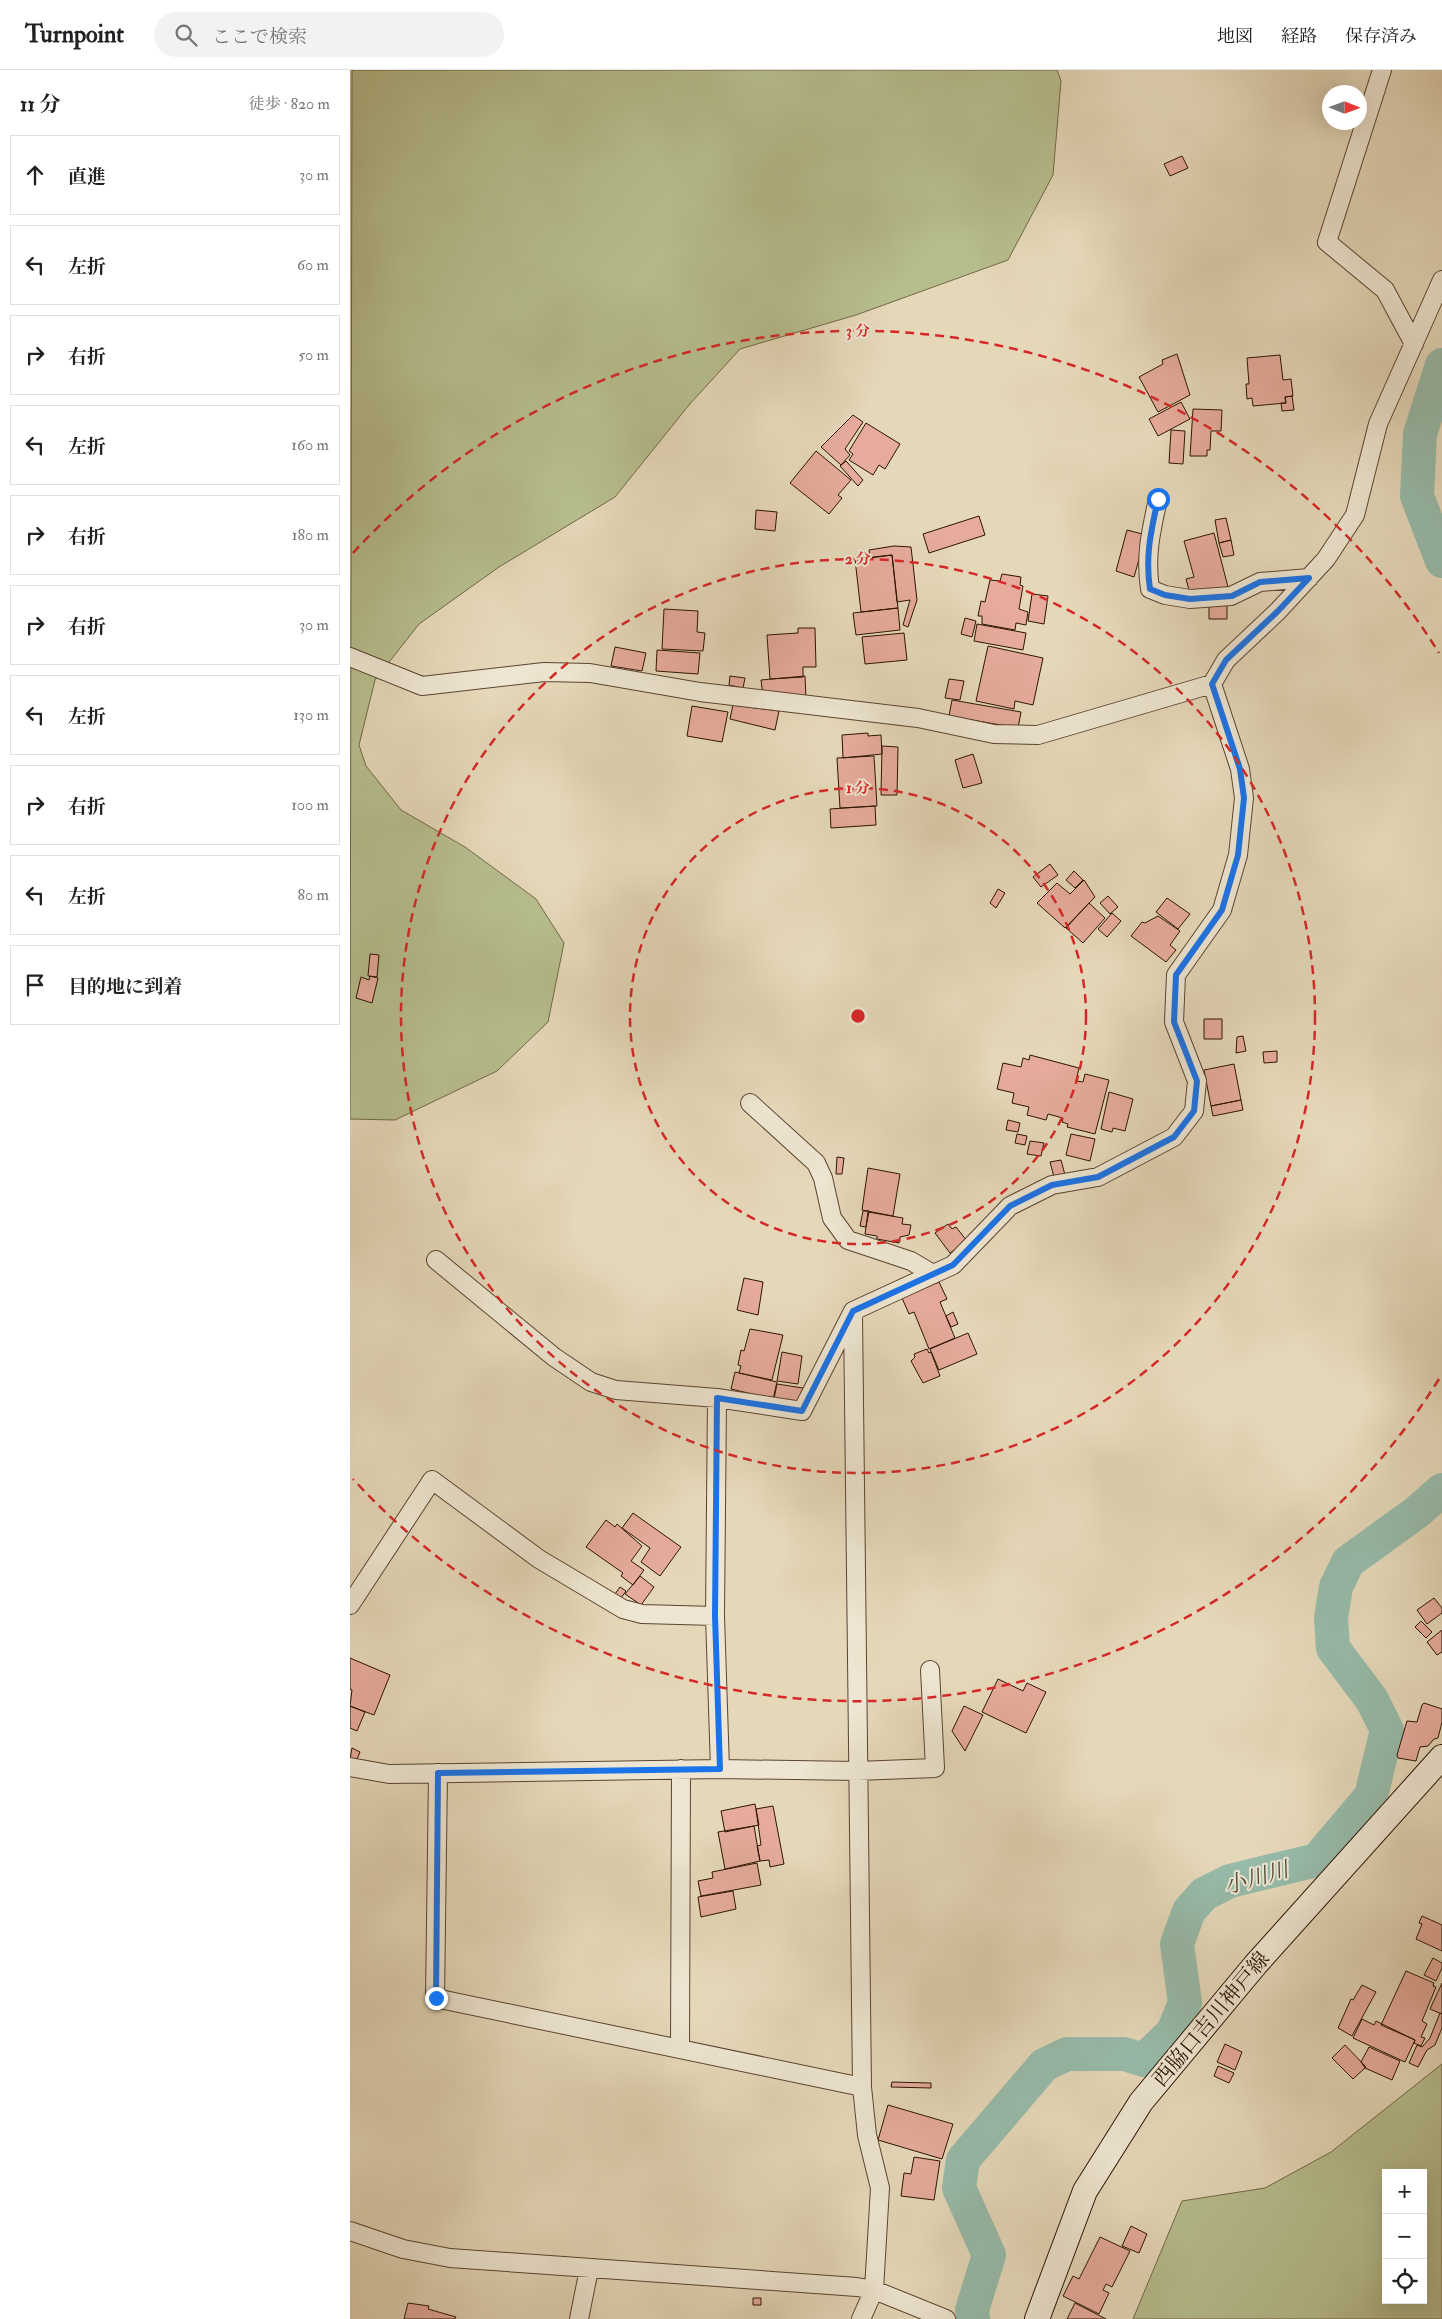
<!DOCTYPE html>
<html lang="ja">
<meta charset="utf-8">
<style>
:root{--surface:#fff;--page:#f2f2f2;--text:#202124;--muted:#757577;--line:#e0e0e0}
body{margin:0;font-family:"IM FELL Double Pica","Noto Serif JP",serif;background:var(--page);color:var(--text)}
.controls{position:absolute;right:15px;bottom:15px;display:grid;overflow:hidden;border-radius:0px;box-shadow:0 5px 20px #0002}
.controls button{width:45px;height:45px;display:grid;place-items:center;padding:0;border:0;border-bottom:1px solid var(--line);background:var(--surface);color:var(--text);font:25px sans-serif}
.compass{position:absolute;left:972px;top:15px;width:45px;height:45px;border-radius:50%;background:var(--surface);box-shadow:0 5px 20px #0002;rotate:91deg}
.stop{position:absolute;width:15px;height:15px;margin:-11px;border:4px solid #1a73e8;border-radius:50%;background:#fff}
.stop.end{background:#1a73e8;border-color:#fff;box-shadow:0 1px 5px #0008}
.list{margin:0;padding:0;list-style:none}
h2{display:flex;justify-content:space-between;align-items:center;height:65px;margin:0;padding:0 20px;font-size:21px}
h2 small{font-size:16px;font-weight:400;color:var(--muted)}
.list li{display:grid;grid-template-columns:32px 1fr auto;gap:15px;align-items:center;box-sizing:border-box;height:80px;margin:0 10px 10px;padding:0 10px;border:1px solid var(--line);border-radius:0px}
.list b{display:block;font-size:19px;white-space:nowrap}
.list em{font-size:16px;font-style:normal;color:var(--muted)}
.icon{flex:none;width:28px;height:28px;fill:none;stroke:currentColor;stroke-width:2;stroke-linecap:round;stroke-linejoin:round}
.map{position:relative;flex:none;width:1092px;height:2249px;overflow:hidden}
header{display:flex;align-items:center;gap:30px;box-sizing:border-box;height:70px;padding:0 25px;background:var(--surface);border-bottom:1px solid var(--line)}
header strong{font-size:24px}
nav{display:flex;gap:28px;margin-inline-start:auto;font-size:18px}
.search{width:350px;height:45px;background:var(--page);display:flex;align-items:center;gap:12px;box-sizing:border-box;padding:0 18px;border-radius:28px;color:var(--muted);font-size:19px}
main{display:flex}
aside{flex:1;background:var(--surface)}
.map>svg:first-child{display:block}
.green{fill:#b7be8e;stroke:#726848;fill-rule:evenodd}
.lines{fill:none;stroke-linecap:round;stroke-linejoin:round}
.river{stroke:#97bbaa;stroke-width:34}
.building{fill:#e6ab9b;stroke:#2d1303}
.minor-casing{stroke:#5b4430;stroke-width:20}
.secondary-casing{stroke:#2d1303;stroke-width:26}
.minor{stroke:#eee6d2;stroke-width:18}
.secondary{stroke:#eee6d2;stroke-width:24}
.route{stroke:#1a73e8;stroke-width:6}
.ring{fill:none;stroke:#d62828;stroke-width:2.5;stroke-dasharray:9 6}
.labels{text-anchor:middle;stroke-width:4;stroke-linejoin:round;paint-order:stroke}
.street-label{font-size:21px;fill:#2d1303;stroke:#eee6d2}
.water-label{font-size:22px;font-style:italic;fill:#524e3d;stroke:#eee6d2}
.centre{fill:#d62828;stroke:#eee6d2;stroke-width:2.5}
.ring-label{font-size:15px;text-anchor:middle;font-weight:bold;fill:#d62828;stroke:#eee6d2;stroke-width:4;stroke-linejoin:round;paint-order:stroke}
</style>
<header>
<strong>Turnpoint</strong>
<div class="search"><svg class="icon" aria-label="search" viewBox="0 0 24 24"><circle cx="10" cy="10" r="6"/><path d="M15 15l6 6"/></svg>ここで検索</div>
<nav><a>地図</a><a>経路</a><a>保存済み</a></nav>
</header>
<main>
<aside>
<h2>11 分<small>徒歩 · 820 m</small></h2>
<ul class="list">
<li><svg class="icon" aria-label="ahead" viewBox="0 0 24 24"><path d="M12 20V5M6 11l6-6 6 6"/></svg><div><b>直進</b></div><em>30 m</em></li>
<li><svg class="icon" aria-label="left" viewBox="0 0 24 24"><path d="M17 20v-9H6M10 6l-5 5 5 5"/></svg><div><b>左折</b></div><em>60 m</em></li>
<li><svg class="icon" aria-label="right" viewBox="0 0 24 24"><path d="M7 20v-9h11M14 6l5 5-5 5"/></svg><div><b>右折</b></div><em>50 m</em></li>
<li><svg class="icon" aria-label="left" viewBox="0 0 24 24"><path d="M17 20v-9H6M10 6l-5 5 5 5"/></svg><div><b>左折</b></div><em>160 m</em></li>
<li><svg class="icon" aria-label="right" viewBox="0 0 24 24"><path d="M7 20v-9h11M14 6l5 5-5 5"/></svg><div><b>右折</b></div><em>180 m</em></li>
<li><svg class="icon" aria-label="right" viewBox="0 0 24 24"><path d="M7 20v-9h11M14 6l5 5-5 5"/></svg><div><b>右折</b></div><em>30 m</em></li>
<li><svg class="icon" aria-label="left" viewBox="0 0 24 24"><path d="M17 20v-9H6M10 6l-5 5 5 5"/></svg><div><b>左折</b></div><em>130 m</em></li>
<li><svg class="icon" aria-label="right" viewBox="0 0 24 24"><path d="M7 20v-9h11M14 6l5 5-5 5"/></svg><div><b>右折</b></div><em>100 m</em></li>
<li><svg class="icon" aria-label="left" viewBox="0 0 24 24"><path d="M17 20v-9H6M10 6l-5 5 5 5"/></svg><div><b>左折</b></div><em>80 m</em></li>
<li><svg class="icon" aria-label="arrive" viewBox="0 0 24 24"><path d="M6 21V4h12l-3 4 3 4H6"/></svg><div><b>目的地に到着</b></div></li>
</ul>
</aside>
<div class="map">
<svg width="1092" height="2249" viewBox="0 0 1092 2249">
<rect width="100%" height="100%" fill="#e5d8b9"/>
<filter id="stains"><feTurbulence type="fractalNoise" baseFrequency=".004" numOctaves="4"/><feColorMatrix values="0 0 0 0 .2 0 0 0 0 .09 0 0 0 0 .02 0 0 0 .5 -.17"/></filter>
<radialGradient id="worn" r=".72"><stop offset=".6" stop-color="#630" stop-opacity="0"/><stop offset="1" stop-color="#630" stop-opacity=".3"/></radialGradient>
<path class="green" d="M 2,0 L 707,0 L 711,11 L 703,105 L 658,190 L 506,245 L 390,279 L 339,335 L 265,427 L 149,497 L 69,554 L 25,610 L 9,675 L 16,696 L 51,740 L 115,777 L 186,829 L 214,873 L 198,952 L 147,1001 L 45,1050 L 0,1049 Z
M 1092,1994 L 1092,2249 L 783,2249 L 832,2131 L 915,2118 L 981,2082 ZM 1036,2103 L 1073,2103 L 1073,2230 L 1036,2230 Z"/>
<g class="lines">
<path class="river" d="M 1092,295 L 1070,364 L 1067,426 L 1092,491
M 623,2249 L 622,2240 L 639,2185 L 609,2118 L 613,2090 L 694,1995 L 717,1984 L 774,1984 L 794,1990 L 823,1962 L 835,1933 L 827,1874 L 839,1841 L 854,1824 L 880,1811 L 967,1790 L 1021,1726 L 1037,1660 L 1022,1630 L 983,1578 L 981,1548 L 986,1517 L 998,1492 L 1067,1442 L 1092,1420"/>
</g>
<path class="building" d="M 832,86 L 838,98 L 820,106 L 814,94 Z
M 827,284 L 840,325 L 808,342 L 789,307 L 813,294 L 812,290 Z
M 930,285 L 933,310 L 941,309 L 943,326 L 935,327 L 936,333 L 903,336 L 902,328 L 897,329 L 896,314 L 899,314 L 897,288 Z
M 942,326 L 944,340 L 932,341 L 931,333 L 936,333 L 935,327 Z
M 831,332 L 840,349 L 808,366 L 799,349 Z
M 843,339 L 872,340 L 871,361 L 861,361 L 860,380 L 857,380 L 857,386 L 840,386 Z
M 503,345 L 513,352 L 495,379 L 500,385 L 491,395 L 471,377 Z
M 516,353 L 550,374 L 535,399 L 529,395 L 523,405 L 499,390 L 503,384 L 499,381 Z
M 821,360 L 835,361 L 833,394 L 819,393 Z
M 466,381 L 501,410 L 488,425 L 492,428 L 479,444 L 440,413 Z
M 496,391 L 513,410 L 508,416 L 490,396 Z
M 406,440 L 427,442 L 425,461 L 405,459 Z
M 629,446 L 635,465 L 579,483 L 573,464 Z
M 876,448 L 881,470 L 869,473 L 865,450 Z
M 777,460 L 796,465 L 784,507 L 766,501 Z
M 864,463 L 878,517 L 841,527 L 836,509 L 844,507 L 834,471 Z
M 881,470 L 884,485 L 873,487 L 869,473 Z
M 544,476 L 561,477 L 567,530 L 558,557 L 553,555 L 560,530 L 547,532 L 542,485 L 520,488 L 519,480 Z
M 542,485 L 548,538 L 511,542 L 505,489 Z
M 652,504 L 671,507 L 670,515 L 673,516 L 669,539 L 678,542 L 676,555 L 666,553 L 665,560 L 632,554 L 632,546 L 628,546 L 631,531 L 635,532 L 640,510 L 650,511 Z
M 682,524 L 698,526 L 694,554 L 678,551 Z
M 859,533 L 877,534 L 877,549 L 859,549 Z
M 548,538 L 550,560 L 506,565 L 503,543 Z
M 314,539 L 348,541 L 347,562 L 355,563 L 353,581 L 312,579 Z
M 615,548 L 626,551 L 622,567 L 611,564 Z
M 627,554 L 676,563 L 673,580 L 624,571 Z
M 448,558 L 465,558 L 466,597 L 453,597 L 453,607 L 420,609 L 417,565 L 448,563 Z
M 554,563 L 557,590 L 515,594 L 512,567 Z
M 638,576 L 693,588 L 683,635 L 665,631 L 664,639 L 626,631 Z
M 265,577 L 296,583 L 292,601 L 261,596 Z
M 307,580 L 350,583 L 348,604 L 306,601 Z
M 380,606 L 395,608 L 393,618 L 379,615 Z
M 455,606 L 456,628 L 413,627 L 411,610 Z
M 599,609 L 614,611 L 610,630 L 595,628 Z
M 602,630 L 671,642 L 668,658 L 599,646 Z
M 383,635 L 429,641 L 425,660 L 380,649 Z
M 342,636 L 378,642 L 372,672 L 337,666 Z
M 518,663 L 518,666 L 531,665 L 532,684 L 493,688 L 492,665 Z
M 532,676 L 548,677 L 547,725 L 531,725 Z
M 623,684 L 632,713 L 613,718 L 605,690 Z
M 524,686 L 527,736 L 490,738 L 487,688 Z
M 525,736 L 526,755 L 481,758 L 480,739 Z
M 700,794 L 708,805 L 691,817 L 683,807 Z
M 724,801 L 733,810 L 725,818 L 716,810 Z
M 734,810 L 745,827 L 715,858 L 687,833 L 707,813 L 720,824 Z
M 648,819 L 655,823 L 646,838 L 640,833 Z
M 758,826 L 768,837 L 760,844 L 750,833 Z
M 817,828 L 840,844 L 828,859 L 806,842 Z
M 739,833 L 755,848 L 733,873 L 716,858 Z
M 762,843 L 771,851 L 757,867 L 748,859 Z
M 808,846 L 830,861 L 820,875 L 826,880 L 816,892 L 781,866 L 792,852 L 795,853 Z
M 20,884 L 29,885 L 27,907 L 18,906 Z
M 20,906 L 28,908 L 22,933 L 6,928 L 11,907 L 19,910 Z
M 854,949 L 872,949 L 872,969 L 854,969 Z
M 893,966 L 896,981 L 886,983 L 887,967 Z
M 927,981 L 927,992 L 914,993 L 913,982 Z
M 680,985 L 729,998 L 726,1011 L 733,1012 L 735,1004 L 759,1010 L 745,1064 L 717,1057 L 718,1054 L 712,1052 L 713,1048 L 698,1044 L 696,1050 L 677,1045 L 679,1037 L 662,1033 L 664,1023 L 647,1019 L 653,993 L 671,997 L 673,988 L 679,990 Z
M 884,994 L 891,1030 L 861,1036 L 854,1000 Z
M 759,1022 L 783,1029 L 775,1061 L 763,1058 L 762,1062 L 751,1059 Z
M 891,1030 L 893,1040 L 863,1046 L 861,1036 Z
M 658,1050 L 670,1053 L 668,1062 L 656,1060 Z
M 667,1064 L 677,1066 L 675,1075 L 665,1073 Z
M 721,1064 L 745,1069 L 740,1091 L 716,1085 Z
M 680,1071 L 694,1073 L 691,1086 L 677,1084 Z
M 487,1087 L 494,1088 L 492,1104 L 486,1104 Z
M 711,1090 L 715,1105 L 704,1107 L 700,1092 Z
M 518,1098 L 550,1104 L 543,1146 L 512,1140 Z
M 513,1141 L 519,1141 L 516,1157 L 510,1156 Z
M 518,1142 L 553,1148 L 552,1154 L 561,1155 L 559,1165 L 550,1167 L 549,1173 L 527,1169 L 527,1166 L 515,1164 Z
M 598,1154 L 602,1159 L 606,1157 L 617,1171 L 600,1183 L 585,1163 Z
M 394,1208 L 413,1212 L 408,1245 L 387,1240 Z
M 589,1212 L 597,1229 L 590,1232 L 605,1268 L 579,1279 L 564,1242 L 559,1244 L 552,1228 Z
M 603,1242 L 608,1254 L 601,1257 L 596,1246 Z
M 400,1259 L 433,1265 L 422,1310 L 389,1303 L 391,1296 L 388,1295 L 391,1280 L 394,1281 Z
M 618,1263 L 627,1284 L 589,1300 L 580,1279 Z
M 577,1279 L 579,1283 L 581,1282 L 590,1306 L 573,1313 L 561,1291 L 565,1287 L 564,1284 Z
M 432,1282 L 452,1286 L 448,1314 L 427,1311 Z
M 385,1302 L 427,1312 L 423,1329 L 381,1319 Z
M 427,1314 L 453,1318 L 447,1333 L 424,1329 Z
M 283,1443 L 331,1477 L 310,1506 L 291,1492 L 300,1478 L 272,1458 Z
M 256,1450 L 265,1457 L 267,1454 L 292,1476 L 281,1491 L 294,1500 L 283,1515 L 271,1506 L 273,1503 L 236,1477 Z
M 290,1506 L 304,1517 L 291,1535 L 275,1524 Z
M 270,1517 L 276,1521 L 271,1528 L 265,1524 Z
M 1084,1528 L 1092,1538 L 1092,1543 L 1077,1554 L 1067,1540 Z
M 1071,1551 L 1082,1562 L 1076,1568 L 1065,1557 Z
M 1092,1560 L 1092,1582 L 1087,1585 L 1077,1572 Z
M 0,1588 L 40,1605 L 24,1645 L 0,1636 L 2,1620 L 0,1619 Z
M 648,1609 L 673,1621 L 677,1613 L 696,1622 L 676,1663 L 632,1642 Z
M 1074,1633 L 1092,1639 L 1092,1652 L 1088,1668 L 1084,1669 L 1078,1676 L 1070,1677 L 1066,1691 L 1048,1688 L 1047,1685 L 1057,1651 L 1067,1652 L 1072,1635 Z
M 0,1636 L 15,1642 L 7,1661 L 0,1658 Z
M 614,1636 L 633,1645 L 615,1681 L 602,1661 Z
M 2,1678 L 10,1682 L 6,1692 L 0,1689 Z
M 405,1734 L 409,1755 L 375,1762 L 371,1741 Z
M 423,1736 L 434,1794 L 420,1797 L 419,1790 L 410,1791 L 407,1776 L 411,1775 L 406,1739 Z
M 404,1756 L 410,1791 L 375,1799 L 368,1762 Z
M 407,1793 L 411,1815 L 351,1826 L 348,1811 L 363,1808 L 362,1802 Z
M 383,1821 L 386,1839 L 351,1847 L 348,1827 Z
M 1072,1846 L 1092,1855 L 1092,1881 L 1066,1869 L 1072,1854 L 1069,1853 Z
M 1083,1888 L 1092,1893 L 1092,1898 L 1086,1911 L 1074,1905 Z
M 1056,1901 L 1084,1913 L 1083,1916 L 1086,1917 L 1072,1951 L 1077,1954 L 1071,1967 L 1075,1968 L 1071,1976 L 1064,1973 L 1065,1970 L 1031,1955 Z
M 1092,1913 L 1092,1944 L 1080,1939 Z
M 1012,1915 L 1026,1922 L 1002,1966 L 988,1958 L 1001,1929 L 1003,1930 Z
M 1090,1943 L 1092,1944 L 1092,1958 L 1085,1975 L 1077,1980 L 1068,1997 L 1059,1993 L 1067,1975 L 1072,1977 L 1080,1968 Z
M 1012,1949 L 1024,1955 L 1026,1951 L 1065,1970 L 1055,1992 L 1003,1968 Z
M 875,1974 L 892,1982 L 885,2000 L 867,1992 Z
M 995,1975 L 1016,1997 L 1003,2009 L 982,1988 Z
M 1019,1977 L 1050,1991 L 1042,2010 L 1015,1998 L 1011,1992 Z
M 868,1996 L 884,2003 L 879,2013 L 864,2006 Z
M 542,2012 L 581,2013 L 581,2018 L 541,2017 Z
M 538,2035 L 603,2054 L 592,2089 L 528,2070 Z
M 564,2087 L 590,2091 L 584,2130 L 551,2126 L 554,2103 L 561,2104 Z
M 781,2156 L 797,2164 L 789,2183 L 772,2176 Z
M 750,2167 L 780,2181 L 762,2217 L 756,2214 L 753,2220 L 759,2223 L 749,2244 L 713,2226 L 723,2206 L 729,2209 Z
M 403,2228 L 411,2228 L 411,2235 L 403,2235 Z
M 58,2233 L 79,2236 L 78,2239 L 106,2247 L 105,2249 L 54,2249 Z
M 725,2233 L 756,2249 L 717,2249 Z"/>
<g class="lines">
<defs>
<path id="minor" d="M 1032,0 L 977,172 L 1035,220 L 1064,274
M 808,429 C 801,461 795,486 800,519 L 815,525 L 840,529 L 881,526 L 910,512 L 959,508
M 0,587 L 72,616 L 194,602 L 240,603 L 350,622 L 568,648 L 644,664 L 688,665 L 862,614 L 876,590 L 928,541 L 976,489 L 1005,445 L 1028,354 L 1092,210
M 400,1033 L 466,1093 L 473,1108 L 482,1148 L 498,1170 L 561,1191 L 583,1204
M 86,1190 L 204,1287 L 241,1312 L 266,1320 L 367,1328 L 452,1341 L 503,1241 L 603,1195 L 660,1136 L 702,1115 L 748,1107 L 824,1067 L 844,1041 L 847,1011 L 824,952 L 826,905 L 872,840 L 888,785 L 894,728 L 890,699 L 862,614
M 503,1245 L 512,2017 L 517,2065 L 530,2118 L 524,2220 L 511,2249
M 367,1328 L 365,1546 L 370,1699
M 0,1535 L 82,1410 L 189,1489 L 273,1539 L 292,1544 L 365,1546
M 0,1697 L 39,1704 L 370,1699 L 507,1701 L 585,1698 L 580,1600
M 88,1703 L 85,1928 L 512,2017
M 330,1979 L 331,1699
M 0,2161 L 53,2179 L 100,2188 L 507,2217 L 524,2220 L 596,2249
M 229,2249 L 239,2199"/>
<path id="secondary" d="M 687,2249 L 735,2121 L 791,2032 L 906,1894 L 1092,1687"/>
</defs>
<use href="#minor" class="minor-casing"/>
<use href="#secondary" class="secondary-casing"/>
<use href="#minor" class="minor"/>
<use href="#secondary" class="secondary"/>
</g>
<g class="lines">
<path class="route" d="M 86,1928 L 88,1703 L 370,1699 L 365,1546 L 367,1328 L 452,1341 L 503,1241 L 603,1195 L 660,1136 L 702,1115 L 748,1107 L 824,1067 L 844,1041 L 847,1011 L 824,952 L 826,905 L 872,840 L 888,785 L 894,728 L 890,699 L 862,614 L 876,590 L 928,541 L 959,508 L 910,512 L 882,526 L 840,529 L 815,525 L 800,519 C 795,486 801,461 808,429"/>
</g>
<g class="ring">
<circle cx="508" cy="946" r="228"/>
<circle cx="508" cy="946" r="457"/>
<path d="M1089 1309A685 685 0 0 1 3 1409M3 483A685 685 0 0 1 1089 583"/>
</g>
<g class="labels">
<g class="street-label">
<text transform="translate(861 1949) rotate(-50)" y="7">西脇口吉川神戸線</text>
</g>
<g class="water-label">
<text transform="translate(906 1807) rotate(-16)" y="8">小川川</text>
</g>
</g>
<circle cx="508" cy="946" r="8" class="centre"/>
<g class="ring-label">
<text x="508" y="266">3 分</text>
<text x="508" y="494">2 分</text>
<text x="508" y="723">1 分</text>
</g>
<rect width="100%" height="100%" filter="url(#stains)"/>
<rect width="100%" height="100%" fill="url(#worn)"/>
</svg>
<div class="controls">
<button>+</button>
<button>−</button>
<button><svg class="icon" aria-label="locate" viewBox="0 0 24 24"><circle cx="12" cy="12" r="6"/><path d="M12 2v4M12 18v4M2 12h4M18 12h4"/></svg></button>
</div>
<svg class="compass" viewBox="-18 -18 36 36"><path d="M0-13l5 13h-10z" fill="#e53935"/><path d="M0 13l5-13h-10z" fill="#757577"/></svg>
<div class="stop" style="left:808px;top:429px"></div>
<div class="stop end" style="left:86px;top:1928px"></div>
</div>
</main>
